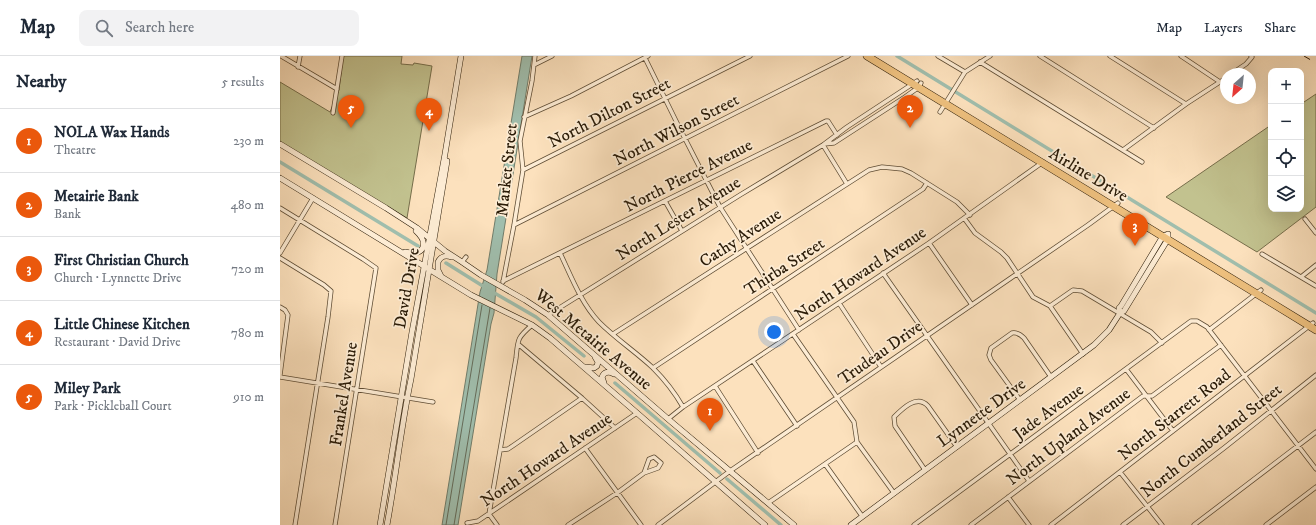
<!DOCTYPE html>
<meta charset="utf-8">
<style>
:root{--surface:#fff;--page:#f2f2f3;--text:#1f2937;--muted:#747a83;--line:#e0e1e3;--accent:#ea580c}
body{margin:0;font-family:"IM FELL DW Pica",serif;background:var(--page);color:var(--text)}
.controls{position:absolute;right:12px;top:12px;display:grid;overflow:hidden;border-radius:8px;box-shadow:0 4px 16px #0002}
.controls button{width:36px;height:36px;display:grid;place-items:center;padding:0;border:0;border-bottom:1px solid var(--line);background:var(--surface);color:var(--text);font:20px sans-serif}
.compass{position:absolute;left:940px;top:12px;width:36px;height:36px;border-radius:50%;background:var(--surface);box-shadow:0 4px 16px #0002;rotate:207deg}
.you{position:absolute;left:494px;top:276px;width:14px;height:14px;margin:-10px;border:3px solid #fff;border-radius:50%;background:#1a73e8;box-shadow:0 0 0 6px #1a73e833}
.badge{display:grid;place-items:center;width:26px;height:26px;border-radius:50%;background:var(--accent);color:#fff;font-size:13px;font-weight:700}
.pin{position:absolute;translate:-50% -33px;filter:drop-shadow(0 1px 2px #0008)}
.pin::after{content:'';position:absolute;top:21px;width:14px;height:12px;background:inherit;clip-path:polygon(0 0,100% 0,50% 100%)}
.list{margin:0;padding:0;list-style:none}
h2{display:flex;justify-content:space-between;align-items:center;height:52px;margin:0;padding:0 16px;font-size:17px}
h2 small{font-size:13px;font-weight:400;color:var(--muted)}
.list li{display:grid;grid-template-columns:26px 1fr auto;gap:12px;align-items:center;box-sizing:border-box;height:64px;padding:0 16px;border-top:1px solid var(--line)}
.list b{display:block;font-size:15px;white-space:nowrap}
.list p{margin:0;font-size:13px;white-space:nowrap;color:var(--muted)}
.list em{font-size:13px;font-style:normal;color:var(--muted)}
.icon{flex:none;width:22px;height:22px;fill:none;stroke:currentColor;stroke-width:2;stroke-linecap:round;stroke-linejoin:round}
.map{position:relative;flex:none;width:1036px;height:469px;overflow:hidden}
header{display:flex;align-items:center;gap:24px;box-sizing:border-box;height:56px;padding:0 20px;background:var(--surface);border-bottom:1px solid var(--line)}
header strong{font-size:19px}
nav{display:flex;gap:22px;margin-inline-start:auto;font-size:14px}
.search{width:280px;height:36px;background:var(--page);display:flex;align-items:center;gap:10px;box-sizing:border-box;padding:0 14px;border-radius:8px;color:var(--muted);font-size:15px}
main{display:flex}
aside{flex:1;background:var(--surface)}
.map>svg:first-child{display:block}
.green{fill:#c2c28f;stroke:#766e4b}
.water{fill:#a0bead;stroke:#717d6b}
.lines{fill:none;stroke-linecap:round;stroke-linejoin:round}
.shore{stroke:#656c5a;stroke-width:1}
.canal{stroke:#a0bead;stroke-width:3.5}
.street-casing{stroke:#5e4c34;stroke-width:5}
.secondary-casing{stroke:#2a1b07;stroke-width:6}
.highway-casing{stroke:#2a1b07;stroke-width:8}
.street{stroke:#fdecd4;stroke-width:3.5}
.secondary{stroke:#fdecd4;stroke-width:5}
.highway{stroke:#eec07e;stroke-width:7}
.rail{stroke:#2a1b07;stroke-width:1;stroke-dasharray:7 7;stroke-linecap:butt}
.labels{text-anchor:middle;stroke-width:3.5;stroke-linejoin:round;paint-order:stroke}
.street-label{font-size:17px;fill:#2a1b07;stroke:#fdecd4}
</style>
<header>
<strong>Map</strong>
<div class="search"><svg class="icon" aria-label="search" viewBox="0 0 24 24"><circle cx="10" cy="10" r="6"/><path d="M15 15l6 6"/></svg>Search here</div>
<nav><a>Map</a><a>Layers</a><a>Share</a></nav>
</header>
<main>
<aside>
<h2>Nearby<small>5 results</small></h2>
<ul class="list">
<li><span class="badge">1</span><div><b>NOLA Wax Hands</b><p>Theatre</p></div><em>230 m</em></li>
<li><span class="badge">2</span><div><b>Metairie Bank</b><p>Bank</p></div><em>480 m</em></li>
<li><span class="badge">3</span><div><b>First Christian Church</b><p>Church · Lynnette Drive</p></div><em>720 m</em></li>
<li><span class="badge">4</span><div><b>Little Chinese Kitchen</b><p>Restaurant · David Drive</p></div><em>780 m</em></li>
<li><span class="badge">5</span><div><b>Miley Park</b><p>Park · Pickleball Court</p></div><em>910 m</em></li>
</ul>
</aside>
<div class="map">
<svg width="1036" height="469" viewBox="0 0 1036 469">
<rect width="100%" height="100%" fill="#fce1bd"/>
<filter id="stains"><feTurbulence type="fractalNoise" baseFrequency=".005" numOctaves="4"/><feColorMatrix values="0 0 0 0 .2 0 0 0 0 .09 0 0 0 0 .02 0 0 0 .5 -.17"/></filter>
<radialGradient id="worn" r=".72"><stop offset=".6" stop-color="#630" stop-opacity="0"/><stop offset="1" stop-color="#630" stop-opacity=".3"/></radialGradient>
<path class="green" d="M 63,0 L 122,0 L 121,8 L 133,9 L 134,7 L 152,10 L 127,162 L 0,87 L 0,26 L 50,56 L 59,34 Z
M 1036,38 L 1036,151 L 977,196 L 886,141 L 991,69 L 991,153 L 1021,153 L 1021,48 Z"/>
<path class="water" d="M 242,0 L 252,0 L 217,218 L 214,257 L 211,268 L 178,469 L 162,469 L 200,236 L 207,214 Z"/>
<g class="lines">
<path class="shore" d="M 166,469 L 202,249
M 174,469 L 210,252"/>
<path class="canal" d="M 617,0 L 1036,257
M 0,106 L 138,190
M 166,207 L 206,232
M 211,235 L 256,261 L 304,300
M 335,327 L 440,417
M 447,423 L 501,469"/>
<defs>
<path id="street" d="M 1,0 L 57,33
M 658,0 L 685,16
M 760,0 L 874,72
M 830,0 L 906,48
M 901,0 L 940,26
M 365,2 L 399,71 L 440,151 L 519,274
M 700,6 L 862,106
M 254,9 L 272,0
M 18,11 L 20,0
M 951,18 L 966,8 L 972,1 L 971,0
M 660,56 L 685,16 L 710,0
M 53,57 L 62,0
M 244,61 L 291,40 L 368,0
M 544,88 L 554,87 L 625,41 L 639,31 L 641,27
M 543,89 L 567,128
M 843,94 L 906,48 L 946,22
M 243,114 L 470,0
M 385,145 L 402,175
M 0,152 L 83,203 L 96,212 L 55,469
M 684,162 L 695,177 L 721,196 L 727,202 L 753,241 L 770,250 L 803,298
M 1025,163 L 1036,177
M 234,169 L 568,0
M 649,187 L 692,249
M 0,197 L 33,142
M 280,197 C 291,220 301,247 319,266 C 336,283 356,296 373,312 C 385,324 395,337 403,351
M 982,198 L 1036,230
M 0,202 L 44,229 L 51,235 L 48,261 L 15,469
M 182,206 L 186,201
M 603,217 L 749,425
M 1021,221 L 1036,209
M 223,225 L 546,65 L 548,65 L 557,79
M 223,226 L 234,169 L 243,114 L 240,85 L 252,25 L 255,0
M 559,247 L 601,311
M 770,250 L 793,234 L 802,235 L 871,276 L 882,287
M 0,251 L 5,254 L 8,259 L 0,319
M 268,259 L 460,139 L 543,89 L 567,71 L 637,25
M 929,274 L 981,234
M 333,278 L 589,114 L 602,111 L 622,113 L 631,117 L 677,146 L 690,159
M 513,278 L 574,366 L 577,386 L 614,437
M 238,288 L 302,342 L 335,372
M 473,305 L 517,370
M 373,312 L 643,133 L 647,127
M 846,313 L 893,375
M 0,321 L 153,346
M 435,330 L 478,397
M 740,344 L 711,304 L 709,299 L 711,292 L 732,277 C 737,276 740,278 744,282 L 771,321
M 388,363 L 403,351 L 649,187 L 763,106
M 305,392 L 361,469
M 220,394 L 228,393 L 234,389 L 302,342
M 545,408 L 582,460
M 645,414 L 615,370 L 614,361 C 623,352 637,338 648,350 L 677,391
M 840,416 L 882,469
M 728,441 L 749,469
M 488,447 L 577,386
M 187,467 L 198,465 L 357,357
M 217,469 L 209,458 L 236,302 C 238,283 237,282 252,269
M 288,469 L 337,437 L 364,417 L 378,412 L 381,407 L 374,401 L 369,403 L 364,417
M 378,469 L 450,415 L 808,169 L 838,147
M 634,469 L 911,265 L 917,265 L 927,271 L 1036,413
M 691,469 L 863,340 L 872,340 L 941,289
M 771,469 L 1033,267
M 843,469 L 944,392 L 1036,319
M 914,469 L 1036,376
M 986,469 L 1036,431"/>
<path id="secondary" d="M 0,88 L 106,152 L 137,172 L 165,195 L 182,206 L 201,219 L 245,244 L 268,259 L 388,363 L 514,469
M 0,122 L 191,239 L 252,269 L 270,282 L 357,357 L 485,469
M 125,196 C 143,201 150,188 136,175
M 161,220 L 158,214 L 158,206 C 161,200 165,199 172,201
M 840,257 L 839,252 L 841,250 L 883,180 L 885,179
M 306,311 L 314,312 L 317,310 L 318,306 L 315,301
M 324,327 L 322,321 C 324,316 328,315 334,318
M 100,469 L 132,276 L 165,98 L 181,0
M 107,469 C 116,420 121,371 131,323 L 167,105
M 571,469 L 814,289 L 829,274 L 840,257 L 844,255 L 888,183 L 888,178"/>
<path id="highway" d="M 587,0 L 1036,274"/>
</defs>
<use href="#street" class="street-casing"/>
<use href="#secondary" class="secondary-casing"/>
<use href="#highway" class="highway-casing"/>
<use href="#street" class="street"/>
<use href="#secondary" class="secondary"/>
<use href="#highway" class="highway"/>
<path class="rail" d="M 1024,0 L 1036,7"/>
</g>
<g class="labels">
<g class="street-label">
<text transform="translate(329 56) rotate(-27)" y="6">North Dilton Street</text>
<text transform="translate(396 73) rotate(-27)" y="6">North Wilson Street</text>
<text transform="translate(226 114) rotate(-84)" y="6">Market Street</text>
<text transform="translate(809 118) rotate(31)" y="6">Airline Drive</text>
<text transform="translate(408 119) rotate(-27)" y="6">North Pierce Avenue</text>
<text transform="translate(398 162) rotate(-32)" y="6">North Lester Avenue</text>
<text transform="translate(460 181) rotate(-33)" y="6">Cathy Avenue</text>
<text transform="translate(504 210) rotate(-33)" y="6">Thirba Street</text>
<text transform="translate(580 217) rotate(-34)" y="6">North Howard Avenue</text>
<text transform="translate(126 232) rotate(-80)" y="6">David Drive</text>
<text transform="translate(314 283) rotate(40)" y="6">West Metairie Avenue</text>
<text transform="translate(600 296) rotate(-35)" y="6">Trudeau Drive</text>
<text transform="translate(63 338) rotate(-81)" y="6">Frankel Avenue</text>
<text transform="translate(768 355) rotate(-36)" y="6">Jade Avenue</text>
<text transform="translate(701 356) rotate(-36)" y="6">Lynnette Drive</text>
<text transform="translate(894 358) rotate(-38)" y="6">North Starrett Road</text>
<text transform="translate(788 380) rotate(-37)" y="6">North Upland Avenue</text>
<text transform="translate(931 384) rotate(-38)" y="6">North Cumberland Street</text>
<text transform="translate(266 403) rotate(-34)" y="6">North Howard Avenue</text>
</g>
</g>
<rect width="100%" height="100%" filter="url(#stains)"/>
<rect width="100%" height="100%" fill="url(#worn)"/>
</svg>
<div class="controls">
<button>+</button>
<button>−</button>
<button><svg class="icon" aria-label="locate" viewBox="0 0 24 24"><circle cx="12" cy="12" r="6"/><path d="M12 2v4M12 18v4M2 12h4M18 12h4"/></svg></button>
<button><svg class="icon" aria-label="layers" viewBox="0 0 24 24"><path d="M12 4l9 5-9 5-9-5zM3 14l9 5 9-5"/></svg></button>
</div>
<svg class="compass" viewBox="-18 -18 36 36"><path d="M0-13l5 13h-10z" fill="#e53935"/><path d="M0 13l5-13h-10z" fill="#747a83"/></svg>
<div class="you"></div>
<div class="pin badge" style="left:430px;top:375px">1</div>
<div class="pin badge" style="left:630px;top:72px">2</div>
<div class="pin badge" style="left:855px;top:190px">3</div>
<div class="pin badge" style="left:149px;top:75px">4</div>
<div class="pin badge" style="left:71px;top:72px">5</div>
</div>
</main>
